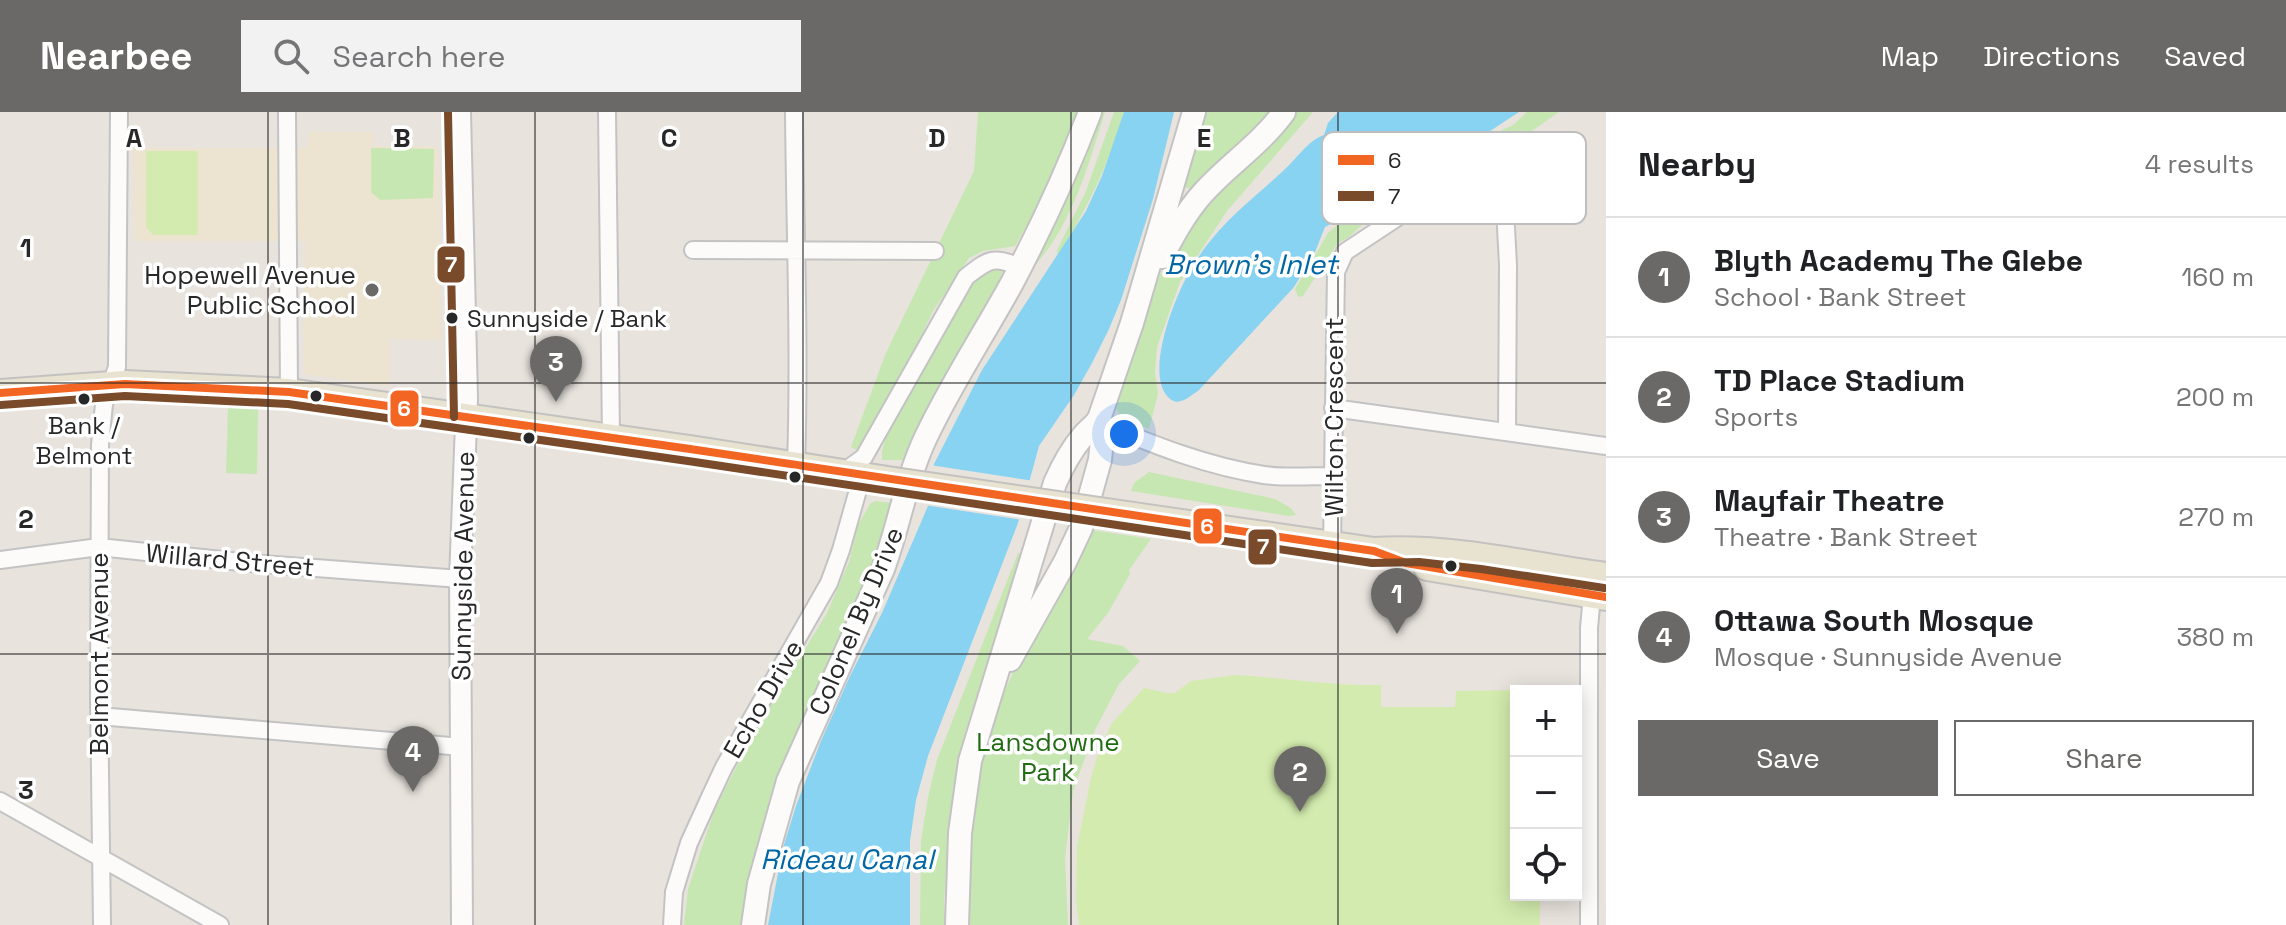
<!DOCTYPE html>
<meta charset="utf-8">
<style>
:root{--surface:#fff;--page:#f2f2f2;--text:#202124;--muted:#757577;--line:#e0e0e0;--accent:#6b6967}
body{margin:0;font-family:"Space Grotesk",sans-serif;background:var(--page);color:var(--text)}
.controls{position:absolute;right:24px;bottom:24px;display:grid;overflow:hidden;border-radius:0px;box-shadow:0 4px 20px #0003}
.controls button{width:72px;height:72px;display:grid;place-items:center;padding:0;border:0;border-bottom:2px solid var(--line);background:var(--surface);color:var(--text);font:40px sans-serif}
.you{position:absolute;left:1124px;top:322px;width:28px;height:28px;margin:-20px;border:6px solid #fff;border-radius:50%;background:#1a73e8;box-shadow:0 0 0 12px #1a73e833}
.badge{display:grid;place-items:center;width:52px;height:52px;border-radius:50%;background:var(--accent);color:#fff;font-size:26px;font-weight:700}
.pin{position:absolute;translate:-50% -66px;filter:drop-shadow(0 2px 4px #0008)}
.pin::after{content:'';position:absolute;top:42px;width:28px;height:24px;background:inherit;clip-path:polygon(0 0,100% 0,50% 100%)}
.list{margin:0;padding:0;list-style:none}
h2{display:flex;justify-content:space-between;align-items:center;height:104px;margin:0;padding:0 32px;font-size:34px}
h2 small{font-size:26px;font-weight:400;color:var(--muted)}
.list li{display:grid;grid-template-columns:52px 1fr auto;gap:24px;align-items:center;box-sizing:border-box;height:120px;padding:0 32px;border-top:2px solid var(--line)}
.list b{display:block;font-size:30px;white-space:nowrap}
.list p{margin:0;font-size:26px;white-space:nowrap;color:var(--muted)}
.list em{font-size:26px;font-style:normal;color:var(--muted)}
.actions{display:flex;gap:16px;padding:24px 32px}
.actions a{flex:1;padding:18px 0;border:2px solid var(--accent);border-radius:0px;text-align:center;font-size:28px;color:var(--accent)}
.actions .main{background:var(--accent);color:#fff}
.icon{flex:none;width:44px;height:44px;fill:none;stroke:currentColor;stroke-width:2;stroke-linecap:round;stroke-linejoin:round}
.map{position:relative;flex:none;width:1606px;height:813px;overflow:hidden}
header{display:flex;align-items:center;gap:48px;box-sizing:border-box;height:112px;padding:0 40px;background:var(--accent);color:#fff}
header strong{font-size:38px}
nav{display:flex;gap:44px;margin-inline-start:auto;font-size:28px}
.search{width:560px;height:72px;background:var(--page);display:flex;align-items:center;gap:20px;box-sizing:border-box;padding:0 28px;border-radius:0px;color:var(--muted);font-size:30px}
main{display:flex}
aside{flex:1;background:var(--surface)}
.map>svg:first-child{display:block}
.education{fill:#ece4d0}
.green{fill:#c6e7b2}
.pitch{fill:#d3ebae}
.water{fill:#88d2f2}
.pier{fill:#e8e3dd}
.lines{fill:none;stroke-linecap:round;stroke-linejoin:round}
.minor-casing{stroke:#c4c3c3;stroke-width:20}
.tertiary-casing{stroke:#c4c3c3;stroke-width:24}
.secondary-casing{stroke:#c4c3c3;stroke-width:26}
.primary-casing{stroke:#c4c2c0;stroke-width:30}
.minor{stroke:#fcfbfa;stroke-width:16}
.tertiary{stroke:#fcfbfa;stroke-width:20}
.secondary{stroke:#fcfbfa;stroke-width:22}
.primary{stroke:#e8e3d0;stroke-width:26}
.primary-bridge-casing{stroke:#c4c2c0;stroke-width:30;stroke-linecap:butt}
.primary-bridge{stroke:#e8e3d0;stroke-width:26}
.bus-1-casing{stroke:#fff;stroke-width:14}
.bus-2-casing{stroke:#fff;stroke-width:14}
.bus-1{stroke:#f26522;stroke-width:8}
.bus-2{stroke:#7a4b2a;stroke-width:8}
.grid{fill:none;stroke:#282828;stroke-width:2;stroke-opacity:0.55}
.poi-dot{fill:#6b6967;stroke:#fff;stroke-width:3}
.bus-dot{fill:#282828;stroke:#fff;stroke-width:3}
.labels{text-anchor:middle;stroke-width:7;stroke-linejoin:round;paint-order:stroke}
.bus-label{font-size:24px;fill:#282828;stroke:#fff;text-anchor:start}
.poi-label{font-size:26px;fill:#282828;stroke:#fff;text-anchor:end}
.street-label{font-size:26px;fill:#282828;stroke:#fff}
.park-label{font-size:26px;fill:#216c12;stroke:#fff}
.water-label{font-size:28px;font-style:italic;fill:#0066a5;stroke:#fff}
.key{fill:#fff;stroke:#bebebe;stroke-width:2}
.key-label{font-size:22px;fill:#282828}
.grid-label{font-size:26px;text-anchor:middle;font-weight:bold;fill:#282828;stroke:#fff;stroke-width:7;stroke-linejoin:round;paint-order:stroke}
.line-badge{stroke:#fff;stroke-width:3}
.badge-label{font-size:22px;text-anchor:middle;font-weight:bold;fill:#fff}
</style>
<header>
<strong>Nearbee</strong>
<div class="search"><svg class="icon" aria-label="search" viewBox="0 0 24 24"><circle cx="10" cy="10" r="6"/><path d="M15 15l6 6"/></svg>Search here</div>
<nav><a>Map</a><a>Directions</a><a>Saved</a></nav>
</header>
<main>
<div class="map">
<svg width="1606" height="813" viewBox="0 0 1606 813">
<rect width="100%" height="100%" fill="#e8e3dd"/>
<path class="education" d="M 309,20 L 374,20 L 374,34 L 438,34 L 441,228 L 390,227 L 390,274 L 304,262 L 305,129 L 134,129 L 133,36 L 307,36 Z"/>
<path class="green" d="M 978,0 L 1078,0 L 1036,97 L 1015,134 L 983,139 L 969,146 L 933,199 L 904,261 L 857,338 L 851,335 L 885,243 L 974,59 Z
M 1099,0 L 1105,0 C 1087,57 1070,122 1025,163 Z
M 1114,0 L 1124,0 C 1109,53 1086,98 1058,144 L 1057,138 L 1086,79 Z
M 1201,0 L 1276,0 L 1194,78 L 1184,75 L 1185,66 Z
M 1291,0 L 1313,0 L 1227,99 L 1180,170 L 1157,235 L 1155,260 L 1158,282 L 1149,317 L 1121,306 L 1116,296 L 1118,286 L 1156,172 L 1168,146 L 1188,113 Z
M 1527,0 L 1559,0 L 1502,40 C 1488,55 1479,48 1463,53 L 1361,114 L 1349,125 L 1338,131 L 1303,184 L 1298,185 L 1295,177 L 1328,121 L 1341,110 L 1400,76 L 1412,64 L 1461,37 L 1513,13 Z
M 371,36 L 434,37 L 433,86 L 380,88 L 371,80 Z
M 998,156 L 1003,158 L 998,172 L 956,250 L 928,294 L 905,348 L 882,348 L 882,339 L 888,317 L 964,174 L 990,157 Z
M 228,295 L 258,297 L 257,362 L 226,361 Z
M 1149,360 L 1275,387 L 1291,396 L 1296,403 L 1289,404 L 1131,379 L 1134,371 Z
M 875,389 L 892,391 L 878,443 L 777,668 L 753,752 L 740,813 L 684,813 L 688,777 L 714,699 L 753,622 L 827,501 L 849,450 L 858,413 L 870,392 Z
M 1092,418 L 1151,427 L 1129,458 L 1130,462 L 1108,501 L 1087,527 L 1123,534 L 1140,549 L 1119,572 L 1095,618 L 1073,679 L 1065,746 L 1068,813 L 968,813 C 969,735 970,658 1002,585 C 1027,527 1065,475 1092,418 Z
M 1018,441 L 1022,442 L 997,532 L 965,620 L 954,670 L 944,789 L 946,813 L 920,813 L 921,729 L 928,685 L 937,648 Z"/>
<path class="pitch" d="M 146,39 L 198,39 L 198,123 L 153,123 L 146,115 Z
M 1236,563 C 1284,566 1333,574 1381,573 L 1381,595 L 1455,595 L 1456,579 L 1523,578 L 1516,579 L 1516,783 L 1540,783 L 1540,813 L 1079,813 L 1076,788 L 1077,735 L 1091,666 L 1098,642 L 1112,611 L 1144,576 L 1167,581 L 1175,581 L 1191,569 Z"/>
<path class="water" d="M 1124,0 L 1174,0 L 1153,87 L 1121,188 L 1109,217 L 1092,251 L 1074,283 L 1039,334 L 1018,411 L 928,644 L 916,688 L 910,729 L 910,813 L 768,813 L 783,736 L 796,694 L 821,629 L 850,564 L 882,501 L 928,394 L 934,352 L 982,258 L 1086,99 L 1102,64 Z
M 1338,0 L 1519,0 L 1484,23 L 1404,62 L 1367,93 L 1325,115 L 1315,140 L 1294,175 L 1199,278 C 1189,285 1178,296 1168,285 C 1144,260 1176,182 1191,157 C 1217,113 1246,93 1283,59 C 1296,48 1307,29 1324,23 L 1328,11 Z"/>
<path class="pier" d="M 930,353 L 1034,369 L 1023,408 L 924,393 Z"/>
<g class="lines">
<defs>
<path id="minor" d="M 287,0 L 289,280
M 607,0 L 611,326
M 794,0 C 795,118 800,236 796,354
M 693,138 L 935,139
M 1333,296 L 1606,334
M 1098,310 C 1152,332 1205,354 1264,363 C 1286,366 1310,364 1332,364
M 842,361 L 864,345 L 966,165 C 988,148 992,143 1020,155
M 1332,433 L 1336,160 L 1345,140 L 1445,74 L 1474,59 L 1483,65 L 1498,83 L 1505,97 L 1508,153 L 1507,320
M 0,448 L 99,435 L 250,451 L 460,467
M 99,604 L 462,635
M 0,689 L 220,813
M 102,813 L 99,583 L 100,333 L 104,292 L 117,255 L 119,0
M 672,813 L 674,780 L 689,731 L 709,687 L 724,655 L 829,471 L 841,438 L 862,364
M 1589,813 L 1589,516 L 1592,483"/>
<path id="tertiary" d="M 460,0 L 467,286 L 460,467 L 462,813"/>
<path id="secondary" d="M 1162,145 C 1174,122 1186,100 1203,81 C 1229,52 1260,33 1284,0
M 1010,548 L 1065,450 L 1081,416 L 1100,348 L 1102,328 L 1098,310
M 753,813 L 759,772 L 788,669 L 883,457 C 899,414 906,367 926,325 C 951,272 984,222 1012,171 C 1041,116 1068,58 1090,0
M 957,813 L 960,721 L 970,649 L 1055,371 C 1062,355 1071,338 1083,324 C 1089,316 1097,313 1100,304 L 1132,211 L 1194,0"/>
<path id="primary" d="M 0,281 L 125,272 L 289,280 L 690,337 L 894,369
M 1182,411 L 1374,439 C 1452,434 1529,454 1606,464
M 1427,455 L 1606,485"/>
</defs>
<use href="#minor" class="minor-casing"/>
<use href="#tertiary" class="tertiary-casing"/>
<use href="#secondary" class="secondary-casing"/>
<use href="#primary" class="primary-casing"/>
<use href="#minor" class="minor"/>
<use href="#tertiary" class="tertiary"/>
<use href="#secondary" class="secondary"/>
<use href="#primary" class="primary"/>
<defs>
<path id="primary-bridge" d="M 894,369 L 1182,411"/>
</defs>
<use href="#primary-bridge" class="primary-bridge-casing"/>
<use href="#primary-bridge" class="primary-bridge"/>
<defs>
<path id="bus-1" d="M 0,281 L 125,272 L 289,280 L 690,337 L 1374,439 L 1406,451 L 1606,485"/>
<path id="bus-2" d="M 448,0 L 454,305
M 1,293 L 125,284 L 288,292 L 688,349 L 1372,451 L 1419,450 L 1481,457 L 1604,476"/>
</defs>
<use href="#bus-1" class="bus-1-casing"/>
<use href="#bus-2" class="bus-2-casing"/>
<use href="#bus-1" class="bus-1"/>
<use href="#bus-2" class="bus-2"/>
</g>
<path class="grid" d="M 268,0 L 268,813M 535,0 L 535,813M 803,0 L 803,813M 1071,0 L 1071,813M 1338,0 L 1338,813M 0,271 L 1606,271M 0,542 L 1606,542"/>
<circle class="poi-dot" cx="372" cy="178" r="8"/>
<g class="bus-dot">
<circle cx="452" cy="206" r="7"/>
<circle cx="316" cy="284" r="7"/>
<circle cx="84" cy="287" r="7"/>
<circle cx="529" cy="326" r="7"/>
<circle cx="795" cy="365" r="7"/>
<circle cx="1451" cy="454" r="7"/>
</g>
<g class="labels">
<g class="bus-label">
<text x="467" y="215">Sunnyside / Bank</text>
<text x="84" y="322" text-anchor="middle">Bank /<tspan x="84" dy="30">Belmont</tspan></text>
</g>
<g class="poi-label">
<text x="356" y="172">Hopewell Avenue<tspan x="356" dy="30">Public School</tspan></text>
</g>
<g class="street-label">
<text transform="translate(1334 305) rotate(-90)" y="9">Wilton Crescent</text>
<text transform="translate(230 448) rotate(5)" y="9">Willard Street</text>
<text transform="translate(463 454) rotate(-89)" y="9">Sunnyside Avenue</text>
<text transform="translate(856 509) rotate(-67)" y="9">Colonel By Drive</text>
<text transform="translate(99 542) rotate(-90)" y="9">Belmont Avenue</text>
<text transform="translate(763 587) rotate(-60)" y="9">Echo Drive</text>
</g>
<g class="park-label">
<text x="1048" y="639">Lansdowne<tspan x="1048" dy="30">Park</tspan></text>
</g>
<g class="water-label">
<text x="1251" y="162">Brown's Inlet</text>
<text x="847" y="757">Rideau Canal</text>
</g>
</g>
<rect x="1322" y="20" width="264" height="92" rx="12" class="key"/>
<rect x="1338" y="43" width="36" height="10" fill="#f26522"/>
<rect x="1338" y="79" width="36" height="10" fill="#7a4b2a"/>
<g class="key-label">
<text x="1388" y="56">6</text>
<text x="1388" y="92">7</text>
</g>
<g class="grid-label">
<text x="134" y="35">A</text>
<text x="402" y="35">B</text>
<text x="669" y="35">C</text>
<text x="937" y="35">D</text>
<text x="1204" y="35">E</text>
<text x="26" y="145">1</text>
<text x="26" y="416">2</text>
<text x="26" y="687">3</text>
</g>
<g class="line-badge">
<rect x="436" y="133" width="30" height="39" rx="8" fill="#7a4b2a"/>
<rect x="389" y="277" width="31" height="39" rx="8" fill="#f26522"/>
<rect x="1192" y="395" width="31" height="38" rx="8" fill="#f26522"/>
<rect x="1247" y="416" width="31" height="38" rx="8" fill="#7a4b2a"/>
</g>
<g class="badge-label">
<text x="451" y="160">7</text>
<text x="404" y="304">6</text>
<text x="1207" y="422">6</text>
<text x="1263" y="442">7</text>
</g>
</svg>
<div class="controls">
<button>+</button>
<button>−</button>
<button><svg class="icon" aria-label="locate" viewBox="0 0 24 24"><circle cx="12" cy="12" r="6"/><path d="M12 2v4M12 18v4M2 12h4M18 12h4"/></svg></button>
</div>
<div class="you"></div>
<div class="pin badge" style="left:1397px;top:522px">1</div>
<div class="pin badge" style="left:1300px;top:700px">2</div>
<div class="pin badge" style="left:556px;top:290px">3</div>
<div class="pin badge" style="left:413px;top:680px">4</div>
</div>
<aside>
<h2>Nearby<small>4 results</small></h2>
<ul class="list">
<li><span class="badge">1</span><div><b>Blyth Academy The Glebe</b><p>School · Bank Street</p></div><em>160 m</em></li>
<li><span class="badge">2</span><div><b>TD Place Stadium</b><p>Sports</p></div><em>200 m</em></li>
<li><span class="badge">3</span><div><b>Mayfair Theatre</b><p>Theatre · Bank Street</p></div><em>270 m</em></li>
<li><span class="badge">4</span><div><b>Ottawa South Mosque</b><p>Mosque · Sunnyside Avenue</p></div><em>380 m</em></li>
</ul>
<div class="actions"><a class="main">Save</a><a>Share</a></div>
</aside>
</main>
